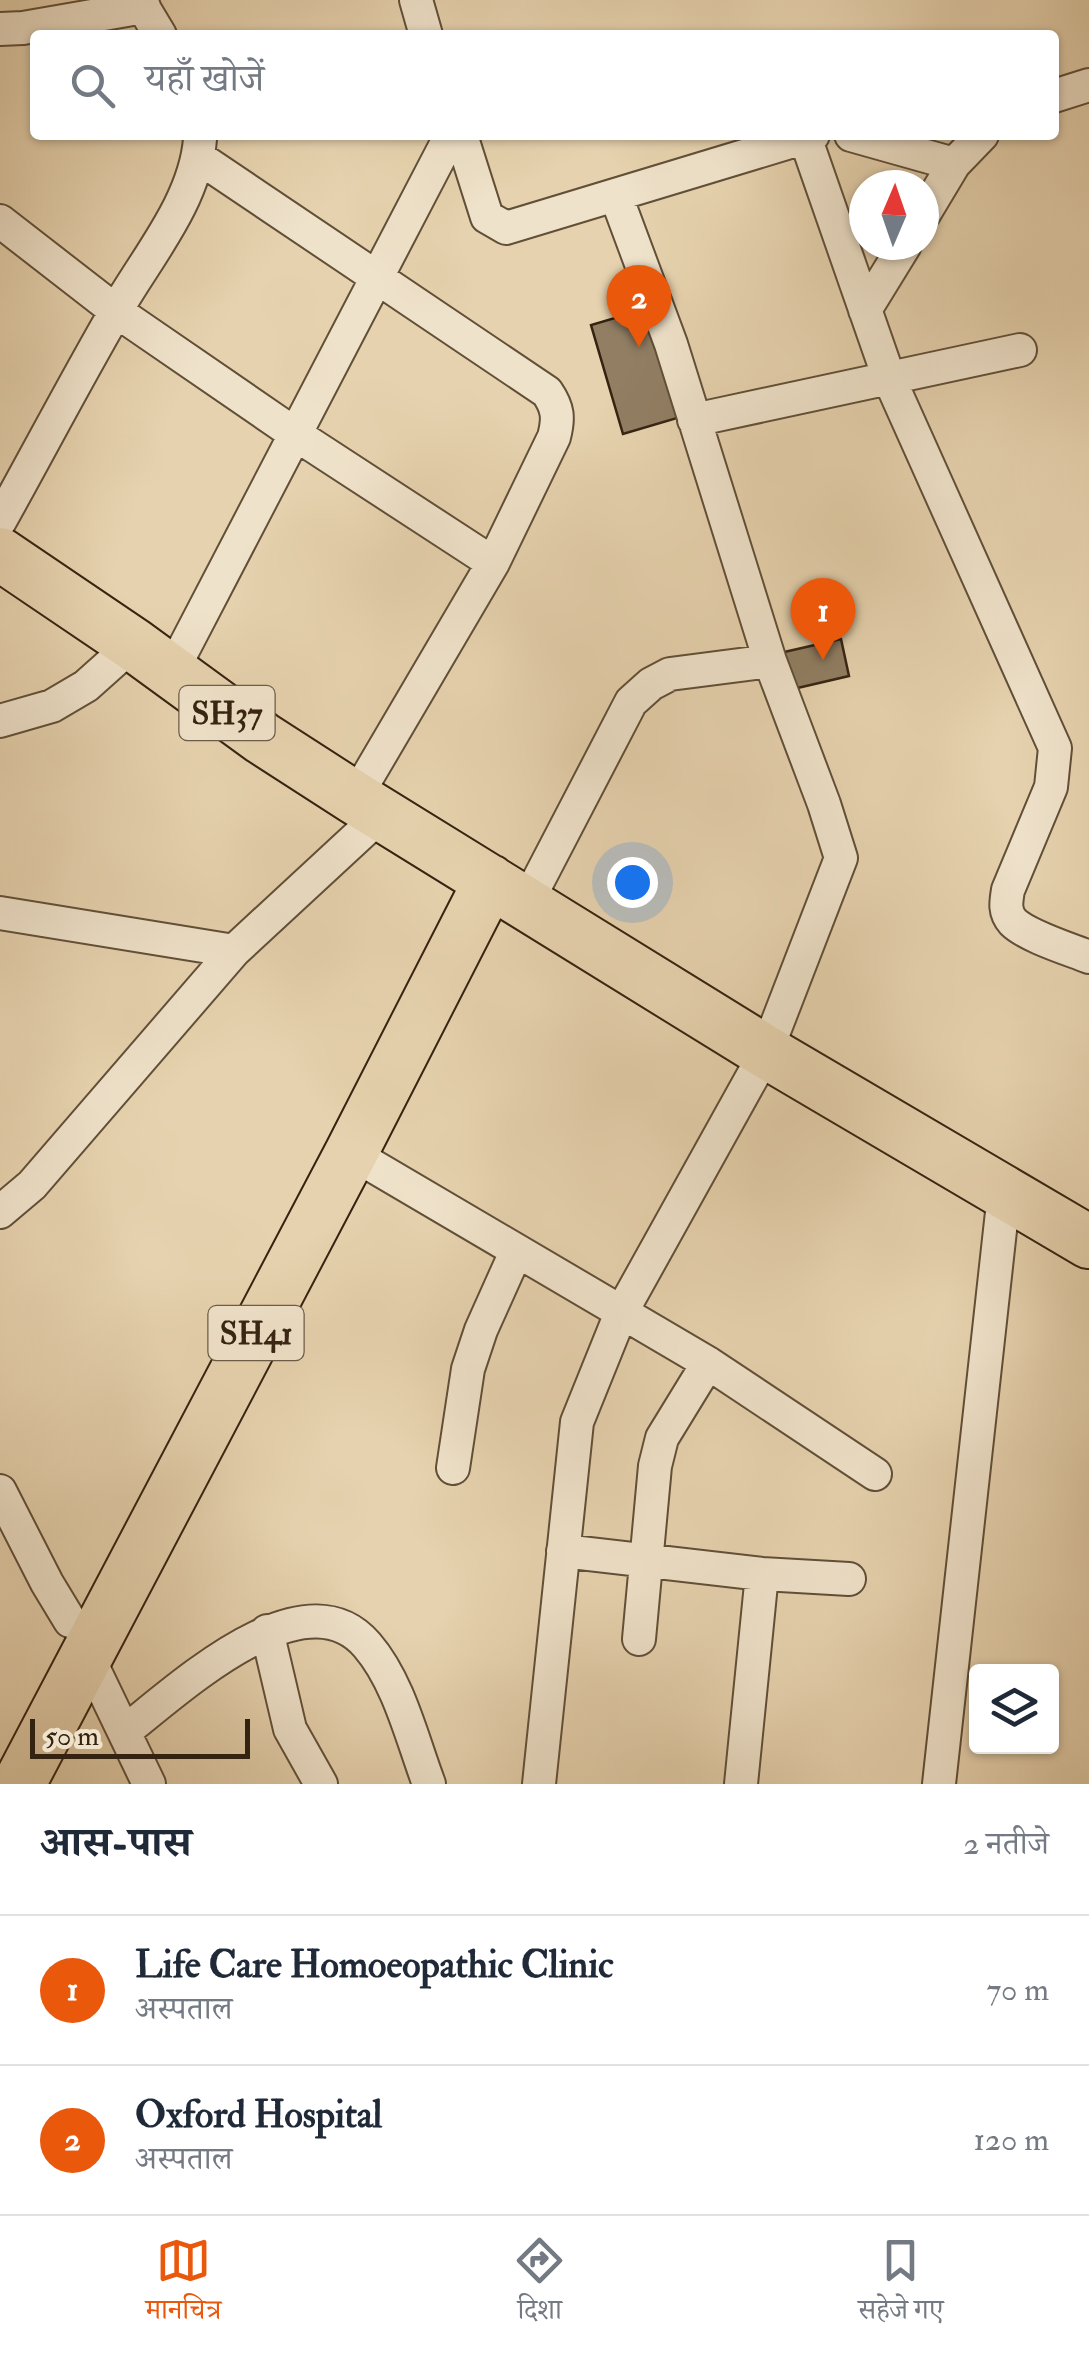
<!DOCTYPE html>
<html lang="hi">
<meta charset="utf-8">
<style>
:root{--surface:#fff;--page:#f2f2f3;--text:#1f2937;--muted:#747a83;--line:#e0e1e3;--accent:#ea580c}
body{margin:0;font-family:"IM FELL Double Pica","Noto Serif Devanagari",serif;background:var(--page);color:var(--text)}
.controls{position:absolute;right:30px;bottom:30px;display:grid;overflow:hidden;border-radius:10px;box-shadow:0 2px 8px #0004}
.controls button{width:90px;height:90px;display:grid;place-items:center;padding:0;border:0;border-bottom:2px solid var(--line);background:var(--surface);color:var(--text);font:50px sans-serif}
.compass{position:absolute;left:849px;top:170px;width:90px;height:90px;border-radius:50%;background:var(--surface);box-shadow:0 2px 8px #0004;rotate:2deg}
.scale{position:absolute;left:30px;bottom:25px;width:220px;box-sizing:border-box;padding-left:10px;border:5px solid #352311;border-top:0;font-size:28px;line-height:35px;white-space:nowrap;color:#352311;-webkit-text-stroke:8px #efe2ca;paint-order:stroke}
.you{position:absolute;left:632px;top:882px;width:35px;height:35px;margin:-25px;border:8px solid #fff;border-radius:50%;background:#1a73e8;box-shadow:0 0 0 15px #1a73e833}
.badge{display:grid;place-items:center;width:65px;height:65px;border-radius:50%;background:var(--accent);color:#fff;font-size:32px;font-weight:700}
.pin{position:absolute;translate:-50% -82px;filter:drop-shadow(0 2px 5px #0008)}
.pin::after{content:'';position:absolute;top:52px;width:35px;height:30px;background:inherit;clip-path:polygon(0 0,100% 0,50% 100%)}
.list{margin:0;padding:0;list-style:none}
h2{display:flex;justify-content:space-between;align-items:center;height:130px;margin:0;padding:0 40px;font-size:42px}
h2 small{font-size:32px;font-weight:400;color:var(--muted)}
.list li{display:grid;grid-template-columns:65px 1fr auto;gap:30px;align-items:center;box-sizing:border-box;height:150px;padding:0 40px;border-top:2px solid var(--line)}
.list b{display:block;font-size:38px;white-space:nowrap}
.list p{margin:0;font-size:32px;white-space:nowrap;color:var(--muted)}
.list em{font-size:32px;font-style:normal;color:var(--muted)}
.icon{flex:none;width:55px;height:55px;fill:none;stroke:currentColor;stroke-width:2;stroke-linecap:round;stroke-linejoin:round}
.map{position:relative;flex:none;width:1089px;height:1784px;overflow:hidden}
.search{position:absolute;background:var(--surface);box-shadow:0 2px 8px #0004;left:30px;right:30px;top:30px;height:110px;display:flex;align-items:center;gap:25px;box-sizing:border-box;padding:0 35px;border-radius:10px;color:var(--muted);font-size:38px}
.sheet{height:430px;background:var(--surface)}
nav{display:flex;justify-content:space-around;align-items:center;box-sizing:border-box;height:140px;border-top:2px solid var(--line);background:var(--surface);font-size:28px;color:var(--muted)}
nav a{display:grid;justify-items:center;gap:5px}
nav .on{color:var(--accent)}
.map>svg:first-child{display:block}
.building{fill:#917e63;stroke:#352311;stroke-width:2.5}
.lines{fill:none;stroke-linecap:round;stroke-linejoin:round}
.street-casing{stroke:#614f38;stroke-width:36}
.primary-casing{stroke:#352311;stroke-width:56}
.street{stroke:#efe2ca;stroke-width:32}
.primary{stroke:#e6d2ae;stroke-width:52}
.labels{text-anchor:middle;stroke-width:8;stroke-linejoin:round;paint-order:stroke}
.shield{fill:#efe2ca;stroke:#6d5c48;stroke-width:2.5}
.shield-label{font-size:32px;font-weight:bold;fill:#352311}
</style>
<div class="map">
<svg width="1089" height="1784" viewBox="0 0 1089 1784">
<rect width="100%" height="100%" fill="#e6d2ae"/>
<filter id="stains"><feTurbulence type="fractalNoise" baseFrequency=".002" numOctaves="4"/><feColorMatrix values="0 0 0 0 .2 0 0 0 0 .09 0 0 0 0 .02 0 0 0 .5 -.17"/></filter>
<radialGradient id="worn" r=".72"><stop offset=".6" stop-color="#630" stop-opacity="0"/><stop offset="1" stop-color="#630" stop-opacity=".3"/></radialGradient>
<path class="building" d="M 652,307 L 684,416 L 623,434 L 591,325 Z
M 841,639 L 849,676 L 789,690 L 780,653 Z"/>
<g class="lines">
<defs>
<path id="street" d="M 139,0 L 160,35
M 416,0 L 426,35
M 0,29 L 23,28 L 144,7
M 1054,96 L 1089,85
M 461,135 L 487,217 L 506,228 L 813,135
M 851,135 L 954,164
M 805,137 L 889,378 L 1055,748 L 1051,787 L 1008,890 C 1006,902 1004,912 1013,922 C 1027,936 1069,949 1089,957
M 198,157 L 547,392 C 558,408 559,418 554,437 L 493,563 L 355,798
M 924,214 L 954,164 L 982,135
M 0,221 L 116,311 L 295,434 L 493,563
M 865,310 L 905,245
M 694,420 L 1020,350
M 0,521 C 39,451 76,380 116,311 C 146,258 195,202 200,139
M 171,673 L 451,135
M 0,721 L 52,706 L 86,686 L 133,644
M 527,902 L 631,702 L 651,684 L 670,674 L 770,661
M 0,913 L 234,951
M 351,1153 L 708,1363 L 875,1474
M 0,1212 L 32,1185 L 234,951 L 382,814
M 453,1468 L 468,1369 L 481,1330 L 516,1252
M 0,1491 L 47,1583 L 70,1621
M 563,1551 L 762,1574 L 849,1579
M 267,1631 L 290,1729 L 321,1784
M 639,1639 L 655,1466 L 662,1438 L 708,1363
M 87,1655 L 149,1784
M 124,1732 C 176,1692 303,1571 367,1645 C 399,1682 412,1739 429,1784
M 539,1784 L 577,1422 L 621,1313 L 766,1052 L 841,858 L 824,804 L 770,661 L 671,344 L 616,196
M 741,1784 L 762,1574
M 939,1784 L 1004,1194"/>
<path id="primary" d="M 0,554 L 133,644 L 262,738 L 355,798 L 766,1052 L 1089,1242
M 19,1784 L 351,1153 L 490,881"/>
</defs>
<use href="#street" class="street-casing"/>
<use href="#primary" class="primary-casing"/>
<use href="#street" class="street"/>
<use href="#primary" class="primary"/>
</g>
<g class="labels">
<g class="shield">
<rect x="179.5" y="686" width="95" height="54" rx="8"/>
<rect x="208.5" y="1306" width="95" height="54" rx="8"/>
</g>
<g class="shield-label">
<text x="227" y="724">SH37</text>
<text x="256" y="1344">SH41</text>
</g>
</g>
<rect width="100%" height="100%" filter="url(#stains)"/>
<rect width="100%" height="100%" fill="url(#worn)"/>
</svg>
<div class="controls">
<button><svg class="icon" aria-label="layers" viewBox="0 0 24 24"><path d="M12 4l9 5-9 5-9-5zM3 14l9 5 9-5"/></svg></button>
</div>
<svg class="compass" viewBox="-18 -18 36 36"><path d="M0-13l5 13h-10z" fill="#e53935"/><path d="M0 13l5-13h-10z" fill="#747a83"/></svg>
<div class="scale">50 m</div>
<div class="you"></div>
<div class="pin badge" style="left:823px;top:660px">1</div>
<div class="pin badge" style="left:639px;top:347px">2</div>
<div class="search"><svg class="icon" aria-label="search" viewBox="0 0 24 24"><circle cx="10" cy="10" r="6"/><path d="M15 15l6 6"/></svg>यहाँ खोजें</div>
</div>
<section class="sheet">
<h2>आस-पास<small>2 नतीजे</small></h2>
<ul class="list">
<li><span class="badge">1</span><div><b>Life Care Homoeopathic Clinic</b><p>अस्पताल</p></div><em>70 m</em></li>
<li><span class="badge">2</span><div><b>Oxford Hospital</b><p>अस्पताल</p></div><em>120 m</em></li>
</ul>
</section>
<nav>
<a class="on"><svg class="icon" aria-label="map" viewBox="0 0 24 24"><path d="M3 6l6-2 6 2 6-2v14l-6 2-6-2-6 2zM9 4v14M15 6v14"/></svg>मानचित्र</a>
<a><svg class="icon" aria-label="directions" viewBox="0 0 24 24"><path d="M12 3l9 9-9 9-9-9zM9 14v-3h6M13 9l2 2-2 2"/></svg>दिशा</a>
<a><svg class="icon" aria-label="saved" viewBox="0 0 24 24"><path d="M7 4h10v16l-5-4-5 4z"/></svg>सहेजे गए</a>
</nav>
